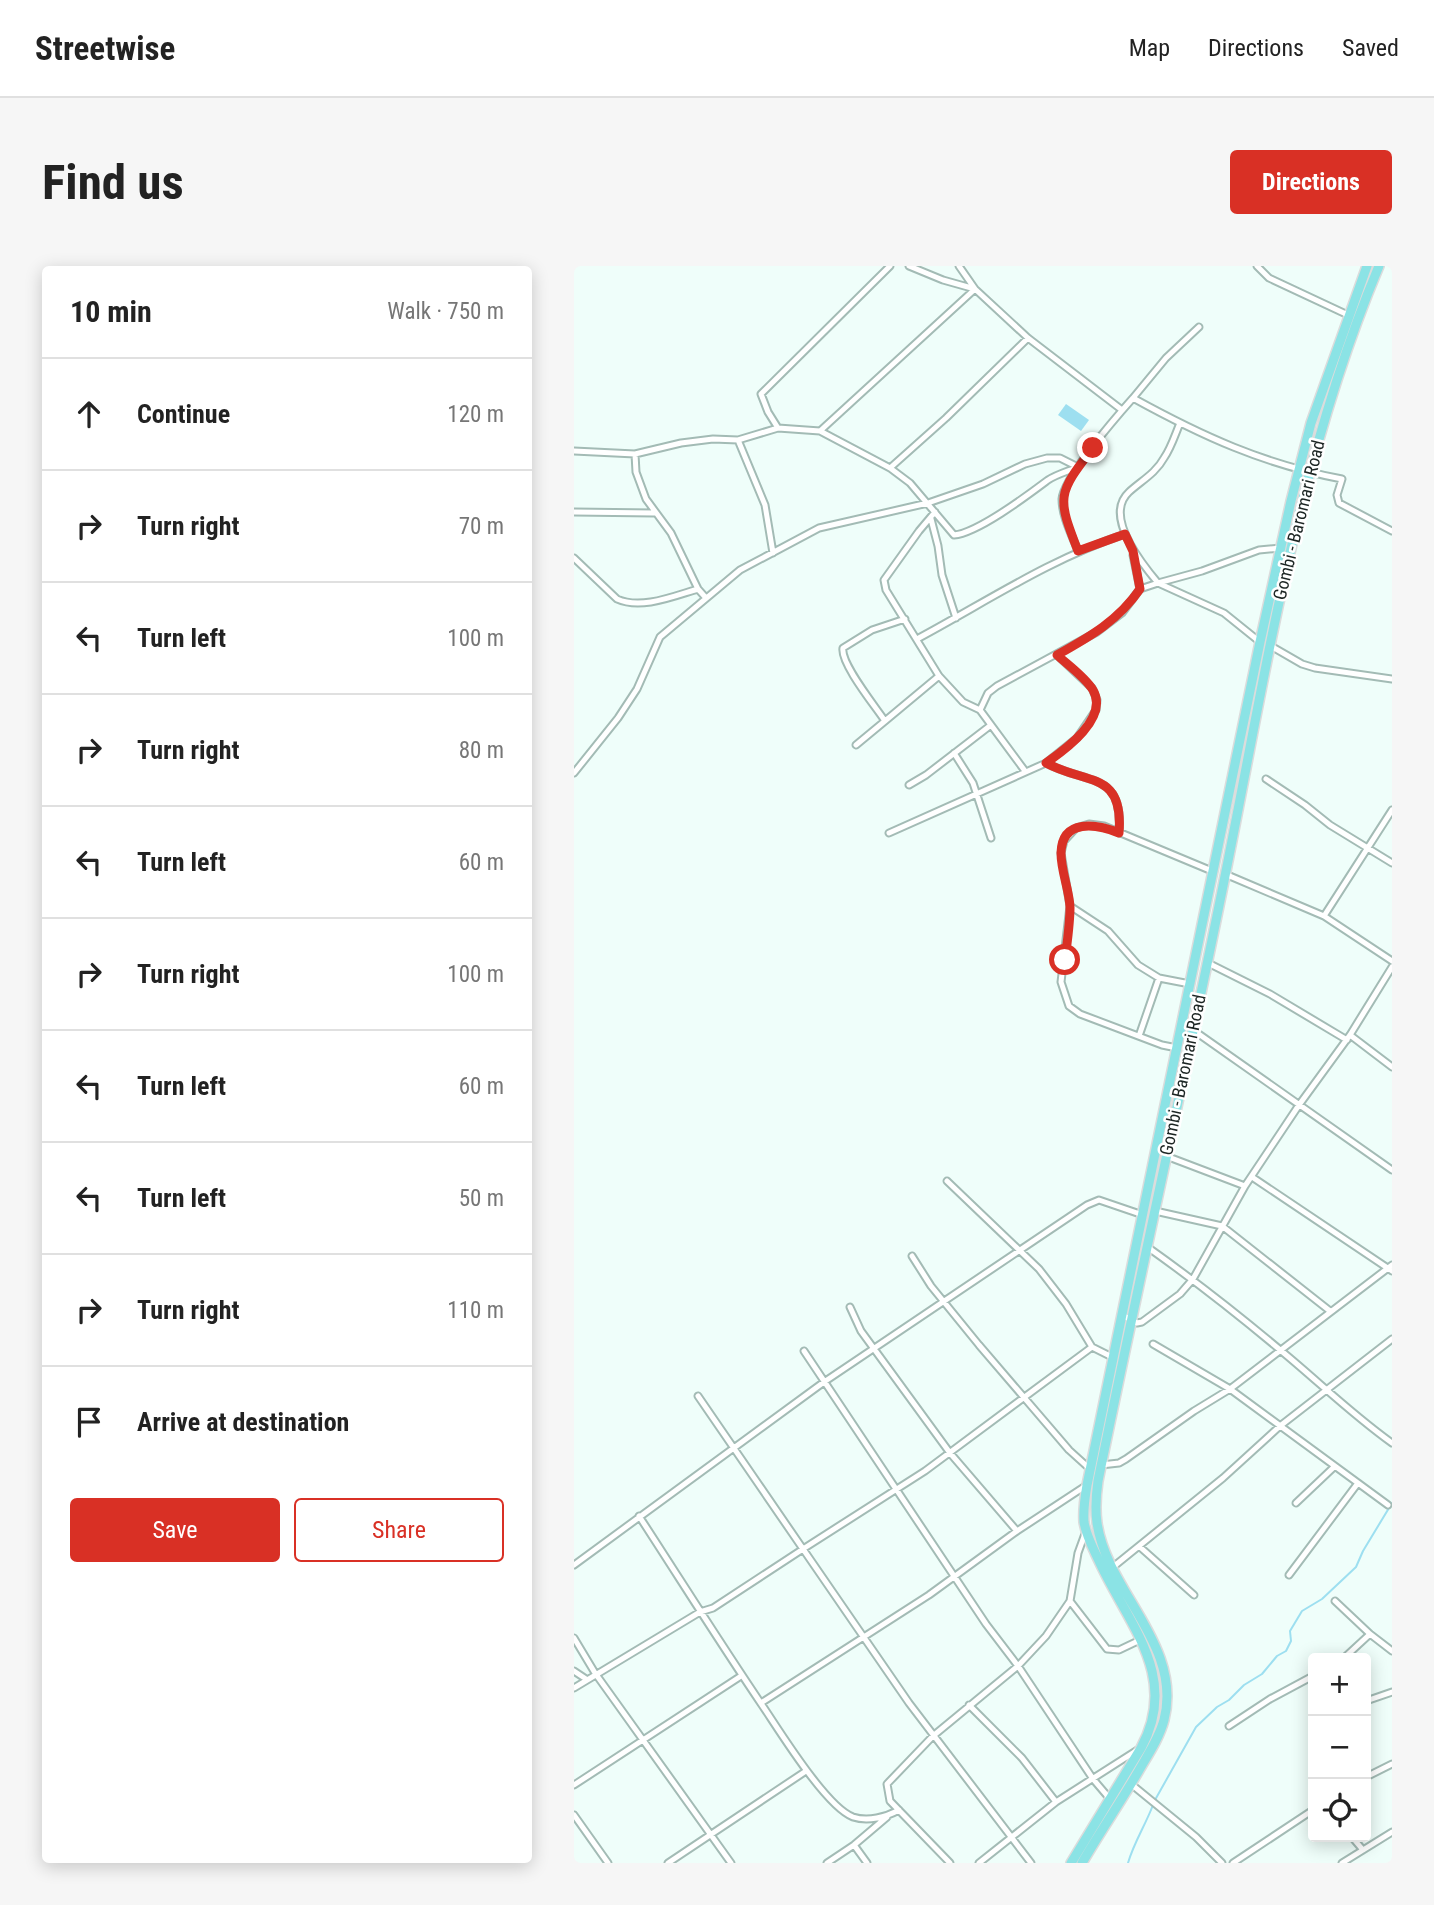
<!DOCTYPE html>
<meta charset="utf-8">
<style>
:root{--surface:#fff;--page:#f6f6f6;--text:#222;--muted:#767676;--line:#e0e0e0;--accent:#d93025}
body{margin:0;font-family:"Roboto Condensed",sans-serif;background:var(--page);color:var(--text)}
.controls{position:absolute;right:21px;bottom:21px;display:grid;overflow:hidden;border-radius:7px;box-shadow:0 4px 18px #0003}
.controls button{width:63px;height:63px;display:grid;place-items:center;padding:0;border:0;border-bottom:2px solid var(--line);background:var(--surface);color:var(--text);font:35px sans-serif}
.stop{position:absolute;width:21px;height:21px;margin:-16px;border:5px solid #d93025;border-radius:50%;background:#fff}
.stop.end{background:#d93025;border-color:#fff;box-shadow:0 2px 7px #0008}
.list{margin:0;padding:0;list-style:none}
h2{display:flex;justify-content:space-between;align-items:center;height:91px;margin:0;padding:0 28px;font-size:30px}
h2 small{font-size:23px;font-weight:400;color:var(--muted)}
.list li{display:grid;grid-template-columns:46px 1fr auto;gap:21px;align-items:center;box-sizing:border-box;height:112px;padding:0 28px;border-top:2px solid var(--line)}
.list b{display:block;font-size:26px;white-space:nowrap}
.list em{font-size:23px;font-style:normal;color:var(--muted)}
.actions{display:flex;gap:14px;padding:21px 28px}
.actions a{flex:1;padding:16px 0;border:2px solid var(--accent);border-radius:7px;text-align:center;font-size:24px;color:var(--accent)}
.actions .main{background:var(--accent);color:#fff}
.icon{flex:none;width:38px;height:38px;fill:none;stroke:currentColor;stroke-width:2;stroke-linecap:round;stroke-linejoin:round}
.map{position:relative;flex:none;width:818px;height:1597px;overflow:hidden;border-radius:7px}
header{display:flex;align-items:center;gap:42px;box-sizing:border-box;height:98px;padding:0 35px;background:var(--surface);border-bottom:2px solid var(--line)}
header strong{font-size:33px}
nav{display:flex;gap:38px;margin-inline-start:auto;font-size:24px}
.intro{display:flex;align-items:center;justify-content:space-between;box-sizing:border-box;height:168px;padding:0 42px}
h1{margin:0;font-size:49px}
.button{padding:18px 32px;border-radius:7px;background:var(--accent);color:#fff;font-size:24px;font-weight:700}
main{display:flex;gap:42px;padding:0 42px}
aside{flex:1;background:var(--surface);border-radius:7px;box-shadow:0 4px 18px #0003}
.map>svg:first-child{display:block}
.water{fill:#9ddff0}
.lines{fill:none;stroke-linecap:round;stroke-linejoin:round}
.stream{stroke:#9ddff0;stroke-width:2}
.minor-casing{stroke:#a3bbb5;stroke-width:9}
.primary-casing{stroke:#dbdcdc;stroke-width:12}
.minor{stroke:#fff;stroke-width:5}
.primary{stroke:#8be3e5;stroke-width:9}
.route{stroke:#d93025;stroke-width:9}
.labels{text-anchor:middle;stroke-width:5;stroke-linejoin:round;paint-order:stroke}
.street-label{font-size:18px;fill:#1c2523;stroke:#fff}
</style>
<header>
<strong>Streetwise</strong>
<nav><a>Map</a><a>Directions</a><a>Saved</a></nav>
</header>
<div class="intro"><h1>Find us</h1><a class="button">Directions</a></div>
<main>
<aside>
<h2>10 min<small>Walk · 750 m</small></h2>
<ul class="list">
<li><svg class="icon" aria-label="ahead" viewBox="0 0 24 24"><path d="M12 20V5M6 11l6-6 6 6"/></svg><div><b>Continue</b></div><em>120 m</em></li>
<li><svg class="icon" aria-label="right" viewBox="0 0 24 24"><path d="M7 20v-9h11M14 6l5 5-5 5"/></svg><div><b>Turn right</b></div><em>70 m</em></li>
<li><svg class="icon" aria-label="left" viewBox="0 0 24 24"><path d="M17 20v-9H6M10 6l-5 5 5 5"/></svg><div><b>Turn left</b></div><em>100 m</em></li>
<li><svg class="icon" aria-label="right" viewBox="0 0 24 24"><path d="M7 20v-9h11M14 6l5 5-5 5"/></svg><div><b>Turn right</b></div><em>80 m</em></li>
<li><svg class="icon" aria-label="left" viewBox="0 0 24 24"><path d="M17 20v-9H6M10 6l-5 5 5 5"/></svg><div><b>Turn left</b></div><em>60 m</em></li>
<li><svg class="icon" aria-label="right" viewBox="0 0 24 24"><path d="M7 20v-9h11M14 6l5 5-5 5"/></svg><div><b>Turn right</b></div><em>100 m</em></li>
<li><svg class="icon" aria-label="left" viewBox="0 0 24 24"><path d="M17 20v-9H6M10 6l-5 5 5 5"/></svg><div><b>Turn left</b></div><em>60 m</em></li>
<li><svg class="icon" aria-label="left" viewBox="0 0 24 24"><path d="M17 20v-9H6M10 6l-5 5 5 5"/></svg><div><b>Turn left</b></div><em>50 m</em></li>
<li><svg class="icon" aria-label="right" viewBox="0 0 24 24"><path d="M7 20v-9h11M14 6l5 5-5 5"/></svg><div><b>Turn right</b></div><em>110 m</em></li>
<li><svg class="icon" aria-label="arrive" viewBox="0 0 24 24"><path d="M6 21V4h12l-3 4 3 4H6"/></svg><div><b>Arrive at destination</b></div></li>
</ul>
<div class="actions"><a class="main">Save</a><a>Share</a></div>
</aside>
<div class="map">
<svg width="818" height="1597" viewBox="0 0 818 1597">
<rect width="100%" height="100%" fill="#effefa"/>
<path class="water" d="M 492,138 L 515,154 L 507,165 L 484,149 Z"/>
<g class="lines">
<path class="stream" d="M 581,1534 L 622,1461 L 643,1441 L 655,1434 L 670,1419 L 688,1408 L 703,1390 L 712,1385 L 717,1375 L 716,1365 L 728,1345 L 748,1333 L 782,1301 L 789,1285 L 818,1237
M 554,1597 C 560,1576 571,1560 579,1539"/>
<defs>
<path id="minor" d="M 335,0 L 369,14 L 401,23 L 454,72 L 548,144
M 683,0 L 695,12 L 774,49
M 559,132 L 592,92 L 625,61
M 606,157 C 601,169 597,182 590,192 C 582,207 567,215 555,226 C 529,250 568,298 584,317 L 628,305 L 685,284 L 707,282
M 204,162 L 194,146 L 187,128 L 316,0
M 246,165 L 401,23 L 385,0
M 164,174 L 191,239 L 199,287
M 0,185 L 61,188 L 107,177 L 139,173 L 164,174 L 204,162 L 246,165 L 316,202 L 336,217 L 380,269 C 404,267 454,229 474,214 C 483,208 495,205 504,201
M 61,188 L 62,206 L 72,233 L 97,267 L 124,323
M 316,202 L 372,152 L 454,72
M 0,246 L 80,247
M 361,246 L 345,265 L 310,314 L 312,324 L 365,410 L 389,436 L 406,444 L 451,505
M 357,253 L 364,280 L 368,309 L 382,352
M 504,285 C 498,269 488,251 488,233 C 489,212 543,150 559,132 C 628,170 689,198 768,213 L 763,229 L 765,237 L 818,265
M 559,289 L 566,323
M 0,292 L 43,333 C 67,344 100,330 124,323 L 132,332
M 331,353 L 298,364 L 269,382 C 266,397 301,440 311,455 L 365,410
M 343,373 C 412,336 476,293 551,268
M 695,379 L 728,398 L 741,402 L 818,413
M 406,444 L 414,427 L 423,420 L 523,366 L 548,347 L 566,323 L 584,317 L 650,347 L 686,376
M 282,479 L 311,455
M 380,487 L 399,517 L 417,572
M 472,497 C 513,519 550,505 545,567
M 0,507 L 44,452 L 63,423 L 86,371 L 166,304 L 245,262 L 354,237 L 409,218 L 451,198 L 473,192 L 486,192 L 504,201
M 692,513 L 731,539 L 756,559 L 818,597
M 335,519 L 352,509 L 417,459
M 315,567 L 472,497 L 503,472 L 522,444 L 523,434 L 518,422 L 483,389
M 651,608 L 750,650 L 818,695
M 496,640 L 534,665 L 564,699 L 585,712 L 616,718
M 750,650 L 818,544
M 634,697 L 696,728 L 773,774
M 619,764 L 818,904
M 776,769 L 818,801
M 565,770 L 585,712
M 603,782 L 588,779 L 506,748 L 495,740 L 487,716 L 496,640 L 487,587 L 490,575 L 502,562 L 515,558 L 530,560 L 638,605
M 592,890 L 671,920
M 678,911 L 818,1005
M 373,915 L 465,1003 L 492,1038 L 518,1081 L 538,1091
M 581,945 L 648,960 L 756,1045
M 572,980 C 620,1014 666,1050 711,1088 C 747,1118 780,1150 818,1177
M 338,990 L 357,1020 L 405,1079 L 495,1184 L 516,1203
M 276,1041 L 287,1065 L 376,1187 L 443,1265
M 548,1049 L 563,1057 L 568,1056 L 606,1028 L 619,1013 L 671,920 L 725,839 L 776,769 L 818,701
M 579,1078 L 656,1123 L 814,1239
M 230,1085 L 412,1358 L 444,1400 L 519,1513 L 536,1533
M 124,1130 L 229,1283 L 351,1205 L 518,1081
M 527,1199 L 545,1197 L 552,1193 L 620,1145 L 656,1123 L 818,999
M 722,1237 L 760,1201
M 65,1250 C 106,1313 146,1377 188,1439 C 205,1464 252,1541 279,1551 C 294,1556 312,1551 325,1544
M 566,1281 L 620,1329
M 0,1299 L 250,1116 L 513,939 L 525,934 L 569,949
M 539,1301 L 649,1212 L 706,1160 L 818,1073
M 715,1309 L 784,1217
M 496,1335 L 533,1383 L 545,1384 L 566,1374
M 761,1335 L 796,1368 L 818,1385
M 0,1372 L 21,1407 L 157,1597
M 770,1392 L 796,1368
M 0,1405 L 12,1413
M 0,1422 L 126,1346 L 139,1342 L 229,1283 L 335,1437 L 457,1597
M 792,1435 L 818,1426
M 187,1437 L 355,1329 L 443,1265 L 513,1219
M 395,1439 L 448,1492 L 482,1536
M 655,1460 L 696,1433 L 739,1410
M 792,1511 L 818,1498
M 557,1518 L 622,1571 L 648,1597
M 0,1519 L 167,1410
M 0,1549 L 34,1597
M 778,1571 L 789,1584
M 280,1579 L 293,1597
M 94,1597 L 232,1505
M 253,1597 L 280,1579 L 313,1551
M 376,1597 L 316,1535 L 313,1518 L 359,1470 L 444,1400 L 472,1370 L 496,1335 L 504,1287 L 512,1265
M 405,1597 L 482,1536 L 565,1483
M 659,1597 L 739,1544
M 768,1597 L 818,1566"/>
<path id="primary" d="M 497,1597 L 567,1482 C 606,1411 555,1359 526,1297 C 520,1284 512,1270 510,1256 C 509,1244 511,1231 513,1219 L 686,376 L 717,235 L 737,157 L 793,0
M 508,1597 C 526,1566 546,1537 564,1506 C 573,1490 585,1473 590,1454 C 609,1379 533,1326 523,1257 C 521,1243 522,1229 524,1215 C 566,1008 613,802 654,595 C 694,394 725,190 805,0"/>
</defs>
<use href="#minor" class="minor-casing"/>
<use href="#primary" class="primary-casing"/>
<use href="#minor" class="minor"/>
<use href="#primary" class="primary"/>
</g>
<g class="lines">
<path class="route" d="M 491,694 C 493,677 496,658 496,641 C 495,623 487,605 487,587 C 488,552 523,558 545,567 C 550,505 513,519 472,497 C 492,483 535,452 519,424 C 511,411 494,399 483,389 C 515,371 544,355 566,323 L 559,285 L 551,268 L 504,285 C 483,231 483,228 519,182"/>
</g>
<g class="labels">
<g class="street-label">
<text transform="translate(725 254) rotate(-76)" y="6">Gombi - Baromari Road</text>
<text transform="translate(609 809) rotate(-78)" y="6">Gombi - Baromari Road</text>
</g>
</g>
</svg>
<div class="controls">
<button>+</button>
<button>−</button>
<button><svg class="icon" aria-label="locate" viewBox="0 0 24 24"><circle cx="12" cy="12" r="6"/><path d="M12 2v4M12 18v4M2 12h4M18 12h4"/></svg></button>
</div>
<div class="stop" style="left:491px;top:694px"></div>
<div class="stop end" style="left:519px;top:182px"></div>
</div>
</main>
